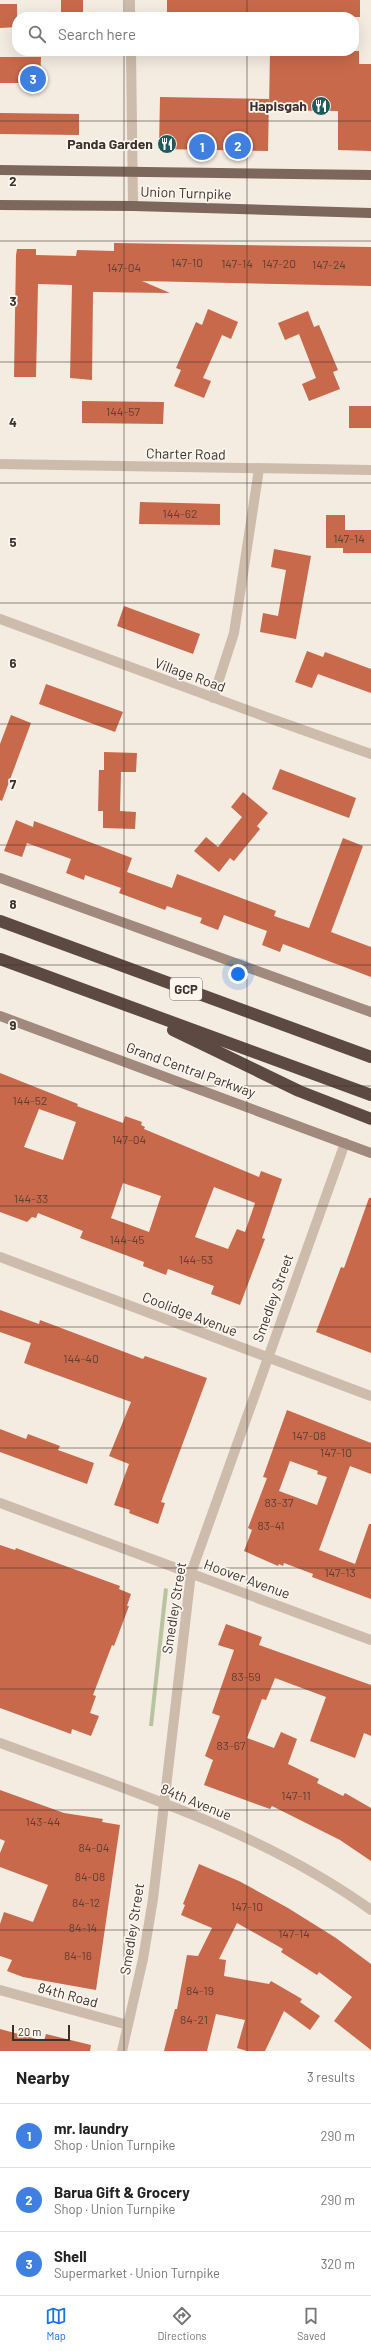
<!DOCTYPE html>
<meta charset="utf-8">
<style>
:root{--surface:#fff;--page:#f6f6f6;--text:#222;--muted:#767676;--line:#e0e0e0;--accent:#1a73e8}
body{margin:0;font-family:Barlow,sans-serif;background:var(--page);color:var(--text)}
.scale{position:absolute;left:12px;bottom:10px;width:58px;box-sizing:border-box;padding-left:4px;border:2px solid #3b302b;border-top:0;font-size:11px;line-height:14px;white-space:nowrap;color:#3b302b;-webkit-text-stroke:3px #fbf5ee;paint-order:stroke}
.you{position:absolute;left:238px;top:974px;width:14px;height:14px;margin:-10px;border:3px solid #fff;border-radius:50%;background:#1a73e8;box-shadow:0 0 0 6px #1a73e833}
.badge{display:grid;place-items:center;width:26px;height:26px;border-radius:50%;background:var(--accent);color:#fff;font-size:13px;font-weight:700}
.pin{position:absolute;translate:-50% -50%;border:2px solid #fff;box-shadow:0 1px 4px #0006}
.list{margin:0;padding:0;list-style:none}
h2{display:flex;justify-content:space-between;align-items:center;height:52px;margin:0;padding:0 16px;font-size:17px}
h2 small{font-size:13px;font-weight:400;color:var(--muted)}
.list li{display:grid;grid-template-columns:26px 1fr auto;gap:12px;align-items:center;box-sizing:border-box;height:64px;padding:0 16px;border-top:1px solid var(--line)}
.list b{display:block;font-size:15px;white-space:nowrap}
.list p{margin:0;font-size:13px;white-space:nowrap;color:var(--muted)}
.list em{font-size:13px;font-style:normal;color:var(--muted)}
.icon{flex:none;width:22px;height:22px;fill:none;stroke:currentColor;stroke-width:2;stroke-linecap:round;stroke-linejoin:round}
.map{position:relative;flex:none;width:371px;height:2051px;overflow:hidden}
.search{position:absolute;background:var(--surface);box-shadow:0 4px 16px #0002;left:12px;right:12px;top:12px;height:44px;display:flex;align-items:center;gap:10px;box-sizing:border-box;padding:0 14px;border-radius:16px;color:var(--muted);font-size:15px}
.sheet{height:244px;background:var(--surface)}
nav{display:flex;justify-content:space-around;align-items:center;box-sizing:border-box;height:56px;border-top:1px solid var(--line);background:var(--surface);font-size:11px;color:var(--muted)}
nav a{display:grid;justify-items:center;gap:2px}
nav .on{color:var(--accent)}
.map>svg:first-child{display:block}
.green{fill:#b8c4a0}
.building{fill:#c8694b;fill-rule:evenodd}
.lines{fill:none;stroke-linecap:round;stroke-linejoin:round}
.street{stroke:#cdbbac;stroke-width:10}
.secondary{stroke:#a18a7d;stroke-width:10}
.primary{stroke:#7d675c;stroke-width:10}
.highway{stroke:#5c4a42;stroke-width:12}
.grid{fill:none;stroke:#3b302b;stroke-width:1;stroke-opacity:0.55}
.labels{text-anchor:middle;stroke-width:3.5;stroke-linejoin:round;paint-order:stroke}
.number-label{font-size:12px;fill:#5e3e33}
.shield{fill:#fbf5ee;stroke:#756b66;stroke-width:1}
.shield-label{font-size:13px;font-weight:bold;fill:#3b302b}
.poi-label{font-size:14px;font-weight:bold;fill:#3b302b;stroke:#fbf5ee;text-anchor:end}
.street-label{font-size:14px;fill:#3b302b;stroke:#fbf5ee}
.grid-label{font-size:13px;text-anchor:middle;font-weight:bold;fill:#3b302b;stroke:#fbf5ee;stroke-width:3.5;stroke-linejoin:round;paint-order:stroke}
</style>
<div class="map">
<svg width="371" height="2051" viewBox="0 0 371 2051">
<rect width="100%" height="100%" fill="#f4ebe1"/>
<path class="green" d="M 164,1588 L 168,1589 L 153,1726 L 149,1726 Z"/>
<path class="building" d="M 61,0 L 83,0 L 83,17 L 61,17 Z
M 167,0 L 360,0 L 360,17 L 167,17 Z
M 0,4 L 17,4 L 17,27 L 0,28 Z
M 270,51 L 359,51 L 359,64 L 371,64 L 371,151 L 338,150 L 338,111 L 269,110 Z
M 0,57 L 41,57 L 40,83 L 0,83 Z
M 160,97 L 269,99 L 268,151 L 159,149 Z
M 0,113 L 79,114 L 79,135 L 0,134 Z
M 114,243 L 371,247 L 371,286 L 142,281 L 170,293 L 93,292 L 92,380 L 70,378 L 72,285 L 38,284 L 36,377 L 14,377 L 16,255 L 17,249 L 36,249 L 36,255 L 76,256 L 77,250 L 114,251 Z
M 208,309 L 238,322 L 231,339 L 222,335 L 203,378 L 211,381 L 204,398 L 174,386 L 181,370 L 176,368 L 196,322 L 202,325 Z
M 308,311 L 314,327 L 319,325 L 338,370 L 333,372 L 340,389 L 309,401 L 302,384 L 316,378 L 299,334 L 285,340 L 278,323 Z
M 82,401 L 164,402 L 163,424 L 82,423 Z
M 349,406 L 371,406 L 371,428 L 349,428 Z
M 140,502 L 220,504 L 220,525 L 139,524 Z
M 326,515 L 345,515 L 345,530 L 371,530 L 371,553 L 343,553 L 343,548 L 326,548 Z
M 274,549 L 311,556 L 296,639 L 260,632 L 263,613 L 278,616 L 286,570 L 271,567 Z
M 124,606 L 200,634 L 193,654 L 117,626 Z
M 307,651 L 323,657 L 325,652 L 371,669 L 371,693 L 318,674 L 312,688 L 295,682 Z
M 46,684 L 123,712 L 115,732 L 39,704 Z
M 11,715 L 31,723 L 2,801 L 0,800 L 0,744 Z
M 104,752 L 137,753 L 136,772 L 121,772 L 120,811 L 136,812 L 135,829 L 103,828 L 103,811 L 98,811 L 99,770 L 104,770 Z
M 280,769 L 356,798 L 349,818 L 272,789 Z
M 243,792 L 268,813 L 257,826 L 260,829 L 234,861 L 230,858 L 219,872 L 194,851 L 206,837 L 218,847 L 242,817 L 231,807 Z
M 16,820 L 33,827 L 34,821 L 132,858 L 127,872 L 172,888 L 177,874 L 276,911 L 274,916 L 309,928 L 343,838 L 363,846 L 331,932 L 371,947 L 371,977 L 283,944 L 280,952 L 262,945 L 267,931 L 224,915 L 218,930 L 200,923 L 202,918 L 167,906 L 165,910 L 119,893 L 121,888 L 85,875 L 84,880 L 66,873 L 71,859 L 27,843 L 22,857 L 4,851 Z
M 0,1073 L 78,1104 L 77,1106 L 123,1123 L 125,1116 L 142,1122 L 141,1125 L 145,1127 L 144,1129 L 259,1177 L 261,1171 L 282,1179 L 262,1238 L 265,1239 L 240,1305 L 211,1294 L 214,1286 L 168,1269 L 166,1275 L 143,1266 L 144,1262 L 80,1238 L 83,1231 L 38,1213 L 36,1218 L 32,1217 L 27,1222 L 0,1212 ZM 39,1109 L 76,1122 L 63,1160 L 24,1147 ZM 123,1183 L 161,1196 L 149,1232 L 111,1218 ZM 214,1187 L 255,1203 L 245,1232 L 237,1229 L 228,1249 L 195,1237 Z
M 369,1198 L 371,1198 L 371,1353 L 316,1332 L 341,1267 L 344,1268 Z
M 0,1310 L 39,1324 L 40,1320 L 143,1359 L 145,1356 L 207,1378 L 161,1502 L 165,1503 L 158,1524 L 129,1513 L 130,1510 L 114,1505 L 129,1464 L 109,1456 L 131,1402 L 24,1363 L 31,1343 L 0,1332 Z
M 287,1410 L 371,1443 L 371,1474 L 350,1466 L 319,1550 L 355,1564 L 369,1524 L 371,1524 L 371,1599 L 312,1577 L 313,1574 L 284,1563 L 283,1566 L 279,1564 L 278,1566 L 244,1551 L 252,1530 L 248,1528 L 267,1478 L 263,1477 ZM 290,1461 L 318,1471 L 317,1474 L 327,1477 L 317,1505 L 279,1491 Z
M 0,1429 L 26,1439 L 28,1434 L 60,1446 L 58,1450 L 94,1463 L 87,1484 L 0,1452 Z
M 0,1545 L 15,1550 L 16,1548 L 120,1586 L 119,1589 L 131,1594 L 127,1606 L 129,1606 L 114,1646 L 112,1645 L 93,1695 L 96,1696 L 90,1713 L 99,1716 L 91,1736 L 72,1729 L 71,1734 L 0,1708 Z
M 226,1624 L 262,1637 L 259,1645 L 371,1685 L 371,1736 L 364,1733 L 355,1758 L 310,1741 L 326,1697 L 275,1678 L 266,1700 L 262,1699 L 247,1738 L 274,1748 L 281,1732 L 297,1739 L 288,1764 L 319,1779 L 317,1783 L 343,1796 L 345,1793 L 371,1808 L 371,1861 L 340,1840 L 272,1806 L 270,1809 L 204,1785 L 213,1760 L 205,1756 L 220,1716 L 212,1713 L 234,1650 L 218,1645 Z
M 0,1790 L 64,1813 L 103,1819 L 102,1822 L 120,1825 L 96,1990 L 23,1977 L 7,1971 L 12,1960 L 0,1956 L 0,1924 L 4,1912 L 33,1922 L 48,1885 L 0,1867 L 0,1853 L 5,1841 L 0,1839 Z
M 199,1864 L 239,1881 L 288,1908 L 336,1938 L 371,1964 L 371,2050 L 334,2021 L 352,1997 L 319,1972 L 317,1975 L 281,1952 L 283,1949 L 237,1923 L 219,1959 L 226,1960 L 224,1976 L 269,1984 L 271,1981 L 302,1999 L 300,2002 L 320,2016 L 310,2030 L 284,2011 L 265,2051 L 247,2051 L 237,2048 L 245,2020 L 216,2014 L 207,2051 L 164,2051 L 175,2009 L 177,2009 L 187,1955 L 198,1956 L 212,1928 L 181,1915 L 185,1905 L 183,1904 Z
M 0,2029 L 44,2041 L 46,2034 L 91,2045 L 90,2051 L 0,2051 Z"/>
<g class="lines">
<path class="street" d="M 130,0 L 130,17
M 131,51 L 133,206
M 0,464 L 371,470
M 0,619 L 269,718 L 371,754
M 213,698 L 234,633 L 259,469
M 0,1257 L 371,1396
M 0,1503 L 371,1640
M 0,1743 C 127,1790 260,1830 371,1910
M 0,1990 L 128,2025
M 122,2051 L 143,1959 L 153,1899 L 191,1573 L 345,1143"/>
<path class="secondary" d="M 0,878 L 371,1012
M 0,1016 L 371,1153"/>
<path class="primary" d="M 0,170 L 371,175
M 0,205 L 133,206 L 371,213"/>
<path class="highway" d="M 0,921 L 371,1057
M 0,959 L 371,1095
M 173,1030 L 299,1091 L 371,1119"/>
</g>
<path class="grid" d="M 124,0 L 124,17M 247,0 L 247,17M 124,51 L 124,2051M 247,51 L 247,2051M 0,121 L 371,121M 0,241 L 371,241M 0,362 L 371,362M 0,483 L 371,483M 0,603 L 371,603M 0,724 L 371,724M 0,845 L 371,845M 0,965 L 371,965M 0,1086 L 371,1086M 0,1206 L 371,1206M 0,1327 L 371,1327M 0,1448 L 371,1448M 0,1568 L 371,1568M 0,1689 L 371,1689M 0,1810 L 371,1810M 0,1930 L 371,1930"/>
<defs>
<symbol id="restaurant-disc" viewBox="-11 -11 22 22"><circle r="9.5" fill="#1f5a5e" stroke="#fbf5ee"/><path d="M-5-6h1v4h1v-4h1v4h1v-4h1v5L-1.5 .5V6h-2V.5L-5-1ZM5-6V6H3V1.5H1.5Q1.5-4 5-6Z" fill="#fff"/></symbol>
</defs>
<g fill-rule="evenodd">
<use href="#restaurant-disc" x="310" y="95" width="22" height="22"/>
<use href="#restaurant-disc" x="156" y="133" width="22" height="22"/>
</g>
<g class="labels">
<g class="number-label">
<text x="187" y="267">147-10</text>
<text x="237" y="268">147-14</text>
<text x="279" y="268">147-20</text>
<text x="329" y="269">147-24</text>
<text x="124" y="272">147-04</text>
<text x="123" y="416">144-57</text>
<text x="180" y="518">144-62</text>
<text x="349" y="543">147-14</text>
<text x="30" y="1105">144-52</text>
<text x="129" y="1144">147-04</text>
<text x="31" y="1203">144-33</text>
<text x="127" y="1244">144-45</text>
<text x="196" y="1264">144-53</text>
<text x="81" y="1363">144-40</text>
<text x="309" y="1440">147-08</text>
<text x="336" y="1457">147-10</text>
<text x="279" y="1507">83-37</text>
<text x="271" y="1530">83-41</text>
<text x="340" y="1577">147-13</text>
<text x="246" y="1681">83-59</text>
<text x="231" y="1750">83-67</text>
<text x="296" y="1800">147-11</text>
<text x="43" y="1826">143-44</text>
<text x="94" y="1852">84-04</text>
<text x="90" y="1881">84-08</text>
<text x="86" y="1907">84-12</text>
<text x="247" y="1911">147-10</text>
<text x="83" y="1932">84-14</text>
<text x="294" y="1938">147-14</text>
<text x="78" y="1960">84-16</text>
<text x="200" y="1995">84-19</text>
<text x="194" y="2024">84-21</text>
</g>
<rect class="shield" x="170" y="978" width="32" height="22" rx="3"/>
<g class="shield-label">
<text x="186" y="994">GCP</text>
</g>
<g class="poi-label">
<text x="307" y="111">Hapisgah</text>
<text x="153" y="149">Panda Garden</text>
</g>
<g class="street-label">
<text transform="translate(186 193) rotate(2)" y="5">Union Turnpike</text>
<text transform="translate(186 454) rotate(1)" y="5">Charter Road</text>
<text transform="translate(190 675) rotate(20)" y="5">Village Road</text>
<text transform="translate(191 1070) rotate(20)" y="5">Grand Central Parkway</text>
<text transform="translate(273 1298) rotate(-70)" y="5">Smedley Street</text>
<text transform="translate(190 1314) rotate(21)" y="5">Coolidge Avenue</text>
<text transform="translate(247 1579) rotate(20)" y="5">Hoover Avenue</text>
<text transform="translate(174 1608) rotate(-81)" y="5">Smedley Street</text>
<text transform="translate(196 1802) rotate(22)" y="5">84th Avenue</text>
<text transform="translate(132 1929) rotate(-81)" y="5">Smedley Street</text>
<text transform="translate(68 1995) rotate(15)" y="5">84th Road</text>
</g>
</g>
<g class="grid-label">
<text x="13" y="186">2</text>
<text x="13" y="306">3</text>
<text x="13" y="427">4</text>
<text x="13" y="547">5</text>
<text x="13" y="668">6</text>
<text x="13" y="789">7</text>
<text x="13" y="909">8</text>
<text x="13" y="1030">9</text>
</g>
</svg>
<div class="scale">20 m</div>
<div class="you"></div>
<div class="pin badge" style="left:202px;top:147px;background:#3f7fe0">1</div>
<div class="pin badge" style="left:238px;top:146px;background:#3f7fe0">2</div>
<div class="pin badge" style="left:33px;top:79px;background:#3f7fe0">3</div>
<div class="search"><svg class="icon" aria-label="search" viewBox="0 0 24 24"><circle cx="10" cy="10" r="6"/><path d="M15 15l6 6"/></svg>Search here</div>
</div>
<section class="sheet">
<h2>Nearby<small>3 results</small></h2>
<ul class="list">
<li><span class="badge" style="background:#3f7fe0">1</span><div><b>mr. laundry</b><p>Shop · Union Turnpike</p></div><em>290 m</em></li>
<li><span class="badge" style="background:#3f7fe0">2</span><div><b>Barua Gift &amp; Grocery</b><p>Shop · Union Turnpike</p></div><em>290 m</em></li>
<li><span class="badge" style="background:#3f7fe0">3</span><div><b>Shell</b><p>Supermarket · Union Turnpike</p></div><em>320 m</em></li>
</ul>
</section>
<nav>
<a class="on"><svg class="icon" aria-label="map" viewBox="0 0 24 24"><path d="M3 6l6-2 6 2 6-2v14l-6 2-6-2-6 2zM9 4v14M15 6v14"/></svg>Map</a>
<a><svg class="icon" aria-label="directions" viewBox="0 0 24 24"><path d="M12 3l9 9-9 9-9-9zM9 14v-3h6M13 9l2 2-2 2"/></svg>Directions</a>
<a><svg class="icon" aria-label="saved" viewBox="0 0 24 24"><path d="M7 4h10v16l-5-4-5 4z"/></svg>Saved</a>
</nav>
